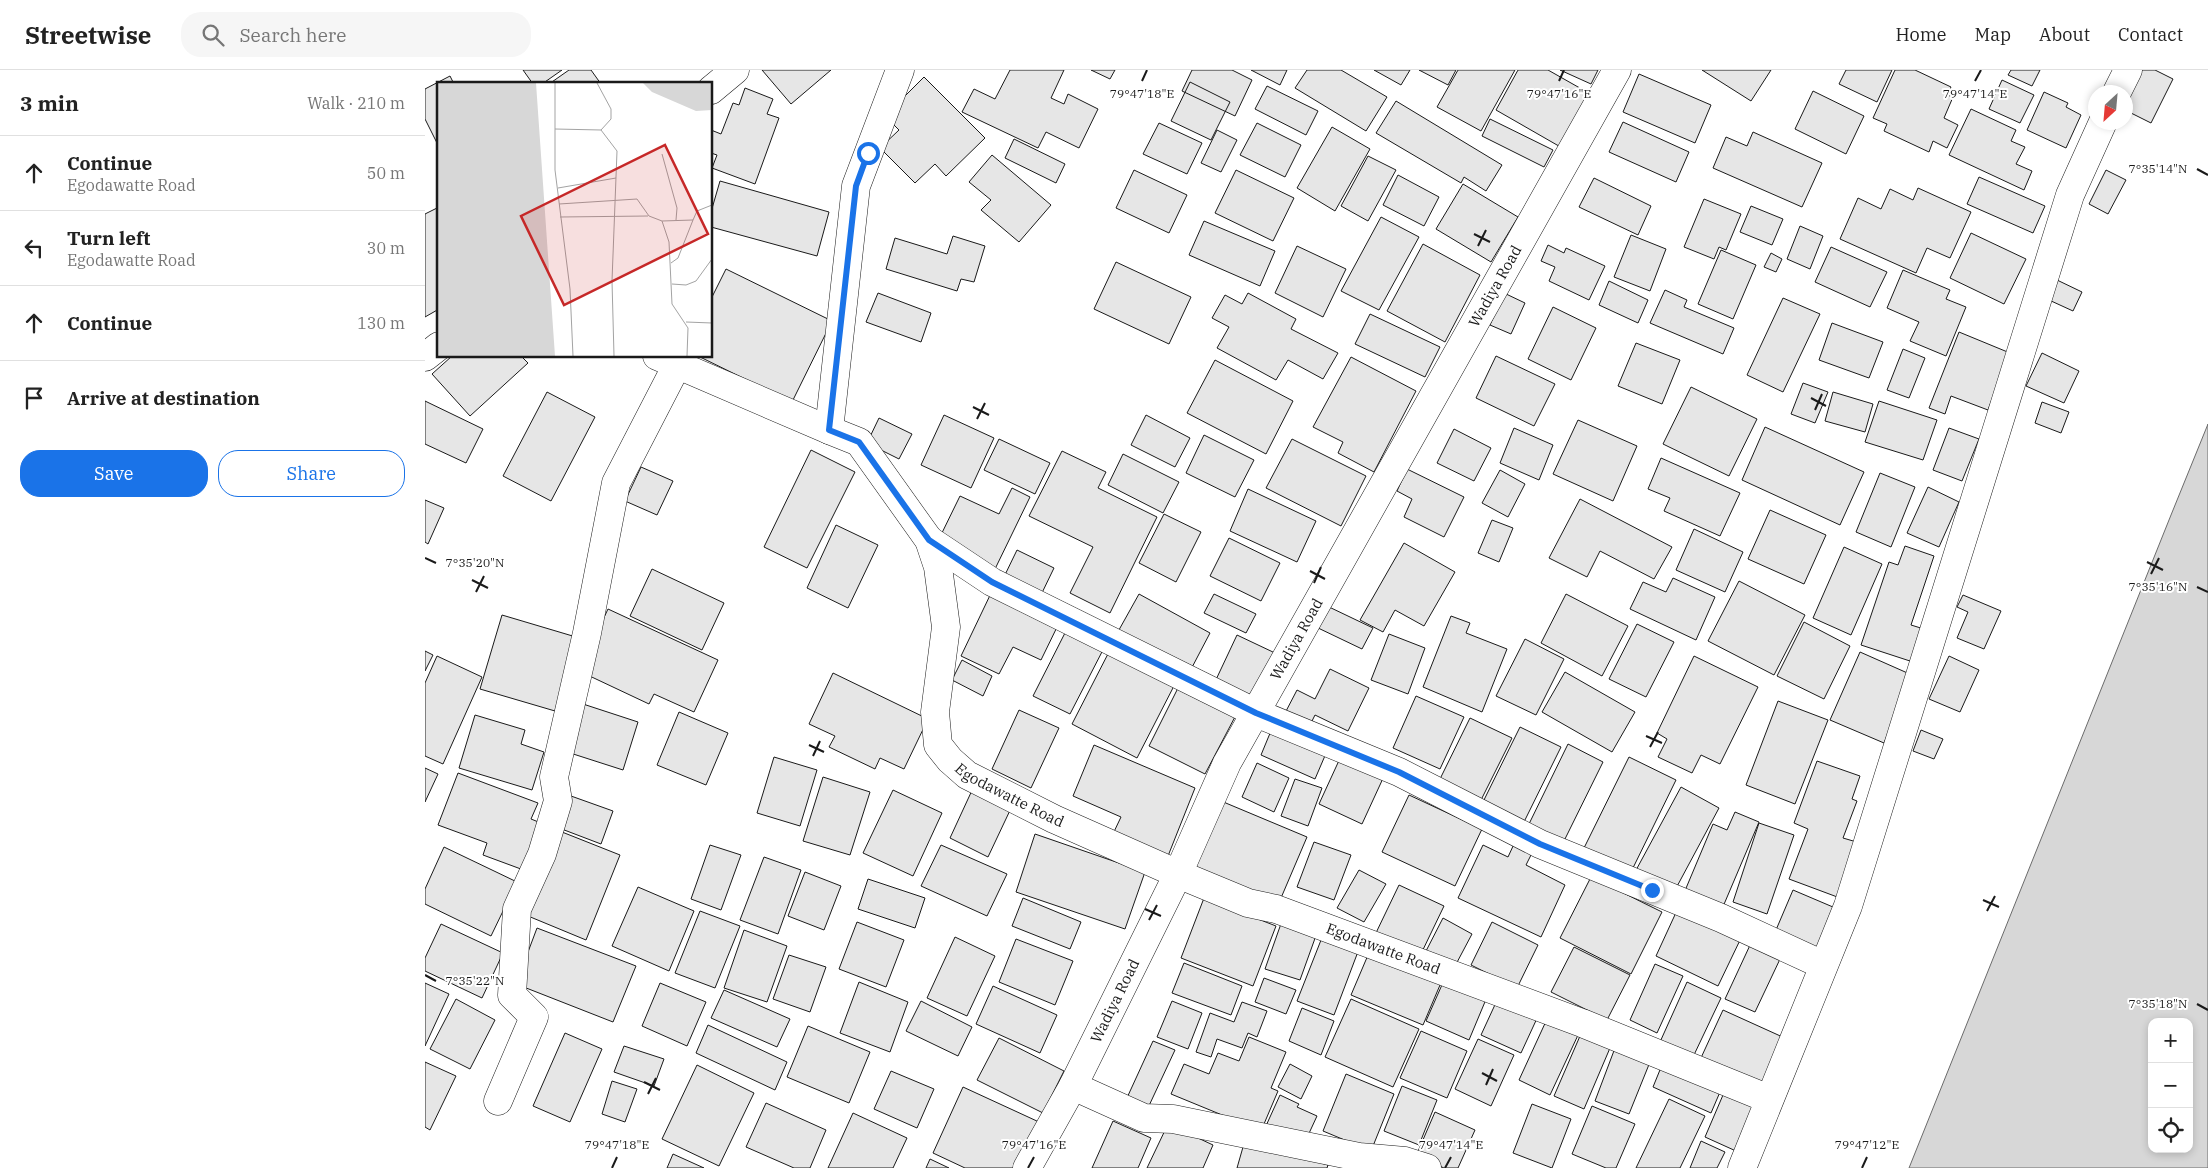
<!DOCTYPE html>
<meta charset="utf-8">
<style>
:root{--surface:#fff;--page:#f6f6f6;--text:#222;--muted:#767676;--line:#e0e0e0;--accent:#1a73e8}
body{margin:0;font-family:"IBM Plex Serif",serif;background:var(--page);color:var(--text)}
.controls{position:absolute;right:15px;bottom:15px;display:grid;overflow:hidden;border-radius:10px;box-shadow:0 2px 8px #0003}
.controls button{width:45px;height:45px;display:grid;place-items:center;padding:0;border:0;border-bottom:1px solid var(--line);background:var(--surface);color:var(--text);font:25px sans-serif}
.compass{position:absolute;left:1663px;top:15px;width:45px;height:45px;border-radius:50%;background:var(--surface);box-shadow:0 2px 8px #0003;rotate:206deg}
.stop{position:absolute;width:15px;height:15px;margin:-11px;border:4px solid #1a73e8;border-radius:50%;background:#fff}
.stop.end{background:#1a73e8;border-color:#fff;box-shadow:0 1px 5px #0008}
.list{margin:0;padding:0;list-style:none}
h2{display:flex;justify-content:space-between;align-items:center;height:65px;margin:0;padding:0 20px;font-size:21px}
h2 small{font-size:16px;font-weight:400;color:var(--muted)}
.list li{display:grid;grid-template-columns:32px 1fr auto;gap:15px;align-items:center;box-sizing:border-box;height:75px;padding:0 20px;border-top:1px solid var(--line)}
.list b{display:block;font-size:19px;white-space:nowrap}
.list p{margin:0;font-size:16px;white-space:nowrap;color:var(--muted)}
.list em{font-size:16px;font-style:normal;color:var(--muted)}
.actions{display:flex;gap:10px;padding:15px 20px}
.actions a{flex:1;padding:11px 0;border:1px solid var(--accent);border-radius:20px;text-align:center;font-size:18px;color:var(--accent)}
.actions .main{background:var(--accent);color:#fff}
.icon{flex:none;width:28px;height:28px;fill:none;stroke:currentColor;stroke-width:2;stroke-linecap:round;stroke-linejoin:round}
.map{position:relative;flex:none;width:1783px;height:1098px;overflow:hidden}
header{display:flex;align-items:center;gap:30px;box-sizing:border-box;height:70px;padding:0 25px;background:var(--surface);border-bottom:1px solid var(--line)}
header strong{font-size:24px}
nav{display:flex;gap:28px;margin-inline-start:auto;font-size:18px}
.search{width:350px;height:45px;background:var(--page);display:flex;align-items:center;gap:12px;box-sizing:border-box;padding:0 18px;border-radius:20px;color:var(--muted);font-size:19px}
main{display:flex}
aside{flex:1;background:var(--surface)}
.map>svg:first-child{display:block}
.water{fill:#d7d7d7;stroke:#6a6a6a;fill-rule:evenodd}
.building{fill:#e6e6e6;stroke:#1a1a1a}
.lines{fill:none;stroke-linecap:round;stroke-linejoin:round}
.minor-casing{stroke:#1a1a1a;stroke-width:29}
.minor{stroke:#fff;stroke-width:28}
.route{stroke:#1a73e8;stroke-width:6}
.ticks{fill:none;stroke:#1a1a1a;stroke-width:2}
.labels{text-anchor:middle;stroke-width:4;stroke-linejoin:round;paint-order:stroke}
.street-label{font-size:15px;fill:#1a1a1a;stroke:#fff}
.inset-road{fill:none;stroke:#a3a3a3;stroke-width:1}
.view{fill:#c62828;fill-opacity:0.15;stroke:#c62828;stroke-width:2.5}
.inset-edge{fill:none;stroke:#1a1a1a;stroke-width:2.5}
.ticks-label{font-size:12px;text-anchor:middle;fill:#1a1a1a;stroke:#fff;stroke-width:4;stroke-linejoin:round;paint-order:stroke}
</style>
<header>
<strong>Streetwise</strong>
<div class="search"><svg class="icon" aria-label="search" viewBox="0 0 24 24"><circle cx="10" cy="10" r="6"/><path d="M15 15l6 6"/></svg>Search here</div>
<nav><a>Home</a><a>Map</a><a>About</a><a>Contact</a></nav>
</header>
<main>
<aside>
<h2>3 min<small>Walk · 210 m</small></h2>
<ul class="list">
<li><svg class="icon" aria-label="ahead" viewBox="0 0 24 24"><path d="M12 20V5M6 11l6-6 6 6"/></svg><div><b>Continue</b><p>Egodawatte Road</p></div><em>50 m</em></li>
<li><svg class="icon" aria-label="left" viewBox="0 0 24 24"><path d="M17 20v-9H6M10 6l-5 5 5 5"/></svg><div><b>Turn left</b><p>Egodawatte Road</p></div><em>30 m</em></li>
<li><svg class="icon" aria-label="ahead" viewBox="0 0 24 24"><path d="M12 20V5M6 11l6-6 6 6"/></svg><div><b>Continue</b></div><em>130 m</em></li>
<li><svg class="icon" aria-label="arrive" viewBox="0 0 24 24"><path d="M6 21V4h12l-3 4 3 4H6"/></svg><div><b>Arrive at destination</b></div></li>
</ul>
<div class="actions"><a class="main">Save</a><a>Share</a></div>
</aside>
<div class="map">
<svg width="1783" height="1098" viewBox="0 0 1783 1098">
<rect width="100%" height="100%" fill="#fff"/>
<path class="water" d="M 1783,354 L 1783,1098 L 1484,1098 L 1746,445 ZM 1727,952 L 1764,952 L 1764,1079 L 1727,1079 Z"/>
<path class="building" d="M 98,0 L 137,0 L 117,14 L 108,14 Z
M 144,0 L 166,0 L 176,14 L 124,14 Z
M 337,0 L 406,0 L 366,34 Z
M 585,0 L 639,0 L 626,28 L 639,34 L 643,24 L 673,39 L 654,78 L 621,62 L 613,78 L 537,42 L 549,19 L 570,29 Z
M 666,0 L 690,0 L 685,9 Z
M 767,0 L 807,0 L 827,10 L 810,46 L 757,21 Z
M 826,0 L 862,0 L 855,15 Z
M 882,0 L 916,0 L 962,27 L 941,61 L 870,18 Z
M 949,0 L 985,0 L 976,15 Z
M 994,0 L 1031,0 L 1023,15 Z
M 1033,0 L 1090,0 L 1056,61 L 1012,37 Z
M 1093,0 L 1123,0 L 1169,26 L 1139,79 L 1071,40 Z
M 1135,0 L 1173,0 L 1166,14 Z
M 1277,0 L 1346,0 L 1326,31 Z
M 1421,0 L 1467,0 L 1452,32 L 1414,14 Z
M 1470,0 L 1490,0 L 1526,17 L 1522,25 L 1528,27 L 1519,48 L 1533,55 L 1522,78 L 1508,71 L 1504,82 L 1459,61 L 1462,54 L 1448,48 Z
M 1586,0 L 1615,0 L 1607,16 L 1583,5 Z
M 1715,0 L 1730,0 L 1748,9 L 1726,53 L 1700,40 L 1700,30 Z
M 1214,4 L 1286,35 L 1270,73 L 1198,42 Z
M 25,6 L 29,14 L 14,14 L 13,75 L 0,49 L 0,19 Z
M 499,7 L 560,68 L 521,106 L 510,94 L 490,113 L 455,78 L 474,60 L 460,46 Z
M 1577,10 L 1609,25 L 1595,53 L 1564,39 Z
M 765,12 L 805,32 L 786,70 L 746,51 Z
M 842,16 L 893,41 L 881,65 L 830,39 Z
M 320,18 L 348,29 L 342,44 L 354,48 L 330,114 L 287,98 L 292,85 L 286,83 L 286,60 L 296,64 L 308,33 L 314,35 Z
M 1388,21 L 1439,46 L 1421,84 L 1370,59 Z
M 1619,22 L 1643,33 L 1641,37 L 1656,45 L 1641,78 L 1602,60 Z
M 971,31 L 1077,95 L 1061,121 L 1039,107 L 1036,113 L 951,63 Z
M 1546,39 L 1591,60 L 1586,71 L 1600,77 L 1591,94 L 1607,101 L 1599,120 L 1524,85 Z
M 1065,49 L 1128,80 L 1119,97 L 1057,66 Z
M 1198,52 L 1264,82 L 1251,112 L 1184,82 Z
M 734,53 L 777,73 L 762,104 L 718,84 Z
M 832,53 L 876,75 L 860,107 L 815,85 Z
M 907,57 L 945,79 L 910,141 L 872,118 Z
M 792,60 L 812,70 L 796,102 L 776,93 Z
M 1328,62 L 1397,93 L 1377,137 L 1288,98 L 1301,67 L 1322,76 Z
M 589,69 L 640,94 L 631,113 L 580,88 Z
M 567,85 L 626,135 L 594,172 L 556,140 L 566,130 L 544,112 Z
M 943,86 L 971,100 L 943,151 L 916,136 Z
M 709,100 L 762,125 L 744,163 L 691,138 Z
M 811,100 L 869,128 L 848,171 L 790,143 Z
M 1681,100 L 1701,110 L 1683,144 L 1664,134 Z
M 973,105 L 1014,127 L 999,156 L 958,135 Z
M 1554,107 L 1620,136 L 1608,163 L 1542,134 Z
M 1169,108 L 1226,136 L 1213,165 L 1154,137 Z
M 295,111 L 404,142 L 392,186 L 286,157 L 286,142 Z
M 1038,114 L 1093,147 L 1066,192 L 1011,159 Z
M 1493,118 L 1546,142 L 1525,188 L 1502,178 L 1491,203 L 1415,169 L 1433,128 L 1456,139 L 1465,119 L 1488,130 Z
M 1279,129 L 1316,144 L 1301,180 L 1294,177 L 1289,189 L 1259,177 Z
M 1326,136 L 1358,149 L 1347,175 L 1315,162 Z
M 14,137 L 14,239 L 0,247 L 0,144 Z
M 956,147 L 994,167 L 954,240 L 916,221 Z
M 779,151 L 850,181 L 835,216 L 764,185 Z
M 1375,156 L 1398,166 L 1385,199 L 1362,189 Z
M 1546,163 L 1601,189 L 1579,234 L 1525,208 Z
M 1206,165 L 1241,179 L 1225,221 L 1189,207 Z
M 528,166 L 560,176 L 549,212 L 536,209 L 532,221 L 461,199 L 470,168 L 522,184 Z
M 998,174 L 1055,205 L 1020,272 L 962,241 Z
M 1123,175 L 1139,183 L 1141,178 L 1180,196 L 1164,230 L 1124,211 L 1130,197 L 1116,191 Z
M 872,176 L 921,199 L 898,247 L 850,223 Z
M 1406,177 L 1462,202 L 1445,237 L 1390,212 Z
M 1296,180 L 1331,195 L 1308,249 L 1273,234 Z
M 1346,183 L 1357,189 L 1351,202 L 1339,197 Z
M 691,192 L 766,227 L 744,274 L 669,239 Z
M 301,199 L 407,251 L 367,332 L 273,286 L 286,286 L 286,229 Z
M 1478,200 L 1525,220 L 1521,229 L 1541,237 L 1521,286 L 1485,271 L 1494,252 L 1462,238 Z
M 1632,210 L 1657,222 L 1648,241 L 1624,230 Z
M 1184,211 L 1223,230 L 1213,253 L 1174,235 Z
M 1240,220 L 1262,230 L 1259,237 L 1309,258 L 1298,284 L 1225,253 Z
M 453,223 L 506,243 L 496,272 L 441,252 Z
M 823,223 L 871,249 L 866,259 L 913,283 L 898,309 L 863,290 L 851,310 L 792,278 L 804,257 L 787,248 L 800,225 L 817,234 Z
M 1079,223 L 1100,233 L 1086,264 L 1065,255 Z
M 1358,228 L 1395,244 L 1358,322 L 1322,305 Z
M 1128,237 L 1171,258 L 1146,310 L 1103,289 Z
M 945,244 L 1015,277 L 1000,307 L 930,274 Z
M 1407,253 L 1458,272 L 1444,308 L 1394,290 Z
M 1534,262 L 1585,283 L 1563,340 L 1526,326 L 1520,344 L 1504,338 Z
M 1211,273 L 1255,290 L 1237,334 L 1193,316 Z
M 1478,279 L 1500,288 L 1484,328 L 1462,320 Z
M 1617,283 L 1654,301 L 1639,333 L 1601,316 Z
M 27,286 L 96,286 L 103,293 L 45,346 L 7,304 Z
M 1071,286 L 1130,314 L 1109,356 L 1051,328 Z
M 926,287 L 991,321 L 949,402 L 913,383 L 918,372 L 888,357 Z
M 790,290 L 868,331 L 841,384 L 762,343 Z
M 1378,313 L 1403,322 L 1390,353 L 1366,344 Z
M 1266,317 L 1332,349 L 1304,406 L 1238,374 Z
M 122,322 L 170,347 L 126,431 L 78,406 Z
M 1408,322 L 1448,334 L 1440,362 L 1400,351 Z
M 0,331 L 58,359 L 41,393 L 0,374 Z
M 1454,331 L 1512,350 L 1498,390 L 1440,372 Z
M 1617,332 L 1644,342 L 1636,363 L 1610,353 Z
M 519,345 L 569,368 L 546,418 L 496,395 Z
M 721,345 L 765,368 L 750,397 L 706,375 Z
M 454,348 L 487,364 L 474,389 L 442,373 Z
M 1153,350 L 1212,376 L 1188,431 L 1128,404 Z
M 1340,357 L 1439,402 L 1415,455 L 1317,410 Z
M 1089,358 L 1128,375 L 1114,410 L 1075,393 Z
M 1524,358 L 1554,369 L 1537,411 L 1508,400 Z
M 1029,359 L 1066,378 L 1049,411 L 1012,393 Z
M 779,365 L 829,390 L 810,427 L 761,403 Z
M 574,369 L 625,393 L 610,424 L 559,400 Z
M 867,369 L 941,406 L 916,456 L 841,418 Z
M 386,380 L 430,402 L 382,498 L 339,477 Z
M 637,381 L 681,402 L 673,418 L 732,447 L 685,543 L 645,523 L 668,477 L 604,446 Z
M 698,384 L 754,412 L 738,443 L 683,415 Z
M 1236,388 L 1315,423 L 1295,466 L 1239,441 L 1245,428 L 1223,419 Z
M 216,397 L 248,411 L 232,445 L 200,431 Z
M 982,399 L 1039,427 L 1019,467 L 979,447 L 987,429 L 972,421 Z
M 1075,400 L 1100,414 L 1083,447 L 1057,433 Z
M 1455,403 L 1490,417 L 1466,477 L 1431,462 Z
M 1503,417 L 1534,432 L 1514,477 L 1482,463 Z
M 587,418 L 605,427 L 570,499 L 513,471 L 535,426 L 574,444 Z
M 823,419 L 891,451 L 872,492 L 805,461 Z
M 1155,429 L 1247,477 L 1229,509 L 1175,481 L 1162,507 L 1124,488 Z
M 0,430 L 19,438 L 3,474 L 0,472 Z
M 1345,440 L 1401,465 L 1379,514 L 1323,489 Z
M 739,444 L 776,462 L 751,512 L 714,493 Z
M 1067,450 L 1088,458 L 1074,492 L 1053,483 Z
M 411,455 L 453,475 L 423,538 L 382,518 Z
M 1269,459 L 1318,482 L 1300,522 L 1251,500 Z
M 804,468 L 855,493 L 836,531 L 785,506 Z
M 979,473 L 1030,502 L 999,556 L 970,540 L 958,562 L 935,550 Z
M 1480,476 L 1509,486 L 1486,555 L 1499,559 L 1488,592 L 1436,575 L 1464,492 L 1473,495 Z
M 1419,477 L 1457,494 L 1426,565 L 1388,548 Z
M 592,480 L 629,498 L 614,529 L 577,511 Z
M 227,499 L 299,533 L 277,580 L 205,546 Z
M 1248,508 L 1290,527 L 1271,570 L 1205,539 L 1218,512 L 1241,522 Z
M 1314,511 L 1380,545 L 1349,605 L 1283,571 Z
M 568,519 L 635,551 L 616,590 L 588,577 L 574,604 L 536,586 Z
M 714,524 L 785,563 L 763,605 L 690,567 Z
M 789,524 L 831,544 L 821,563 L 779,543 Z
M 1141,524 L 1203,556 L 1177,606 L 1116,573 Z
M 1538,525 L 1576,541 L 1559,579 L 1532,568 L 1543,542 L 1532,537 Z
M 902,536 L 948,558 L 937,579 L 891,557 Z
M 183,539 L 293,590 L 269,642 L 229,624 L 224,634 L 154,601 Z
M 77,545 L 151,567 L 130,641 L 55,619 Z
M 1026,546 L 1045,553 L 1041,563 L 1082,579 L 1057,642 L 998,617 Z
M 1379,552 L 1425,576 L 1399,629 L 1352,606 Z
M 1212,554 L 1249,572 L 1221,627 L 1184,609 Z
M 643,557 L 680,576 L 645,644 L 608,626 Z
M 964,564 L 1000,578 L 983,624 L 946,610 Z
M 812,565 L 850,583 L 827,634 L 788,616 Z
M 1100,569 L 1139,589 L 1111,645 L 1071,626 Z
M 686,578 L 751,612 L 712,688 L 647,654 Z
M 0,581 L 8,585 L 0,601 Z
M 1435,582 L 1487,605 L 1459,673 L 1405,650 Z
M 12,586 L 57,607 L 18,694 L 0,686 L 0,613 Z
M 1269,586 L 1333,617 L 1295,694 L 1276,685 L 1267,703 L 1233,687 L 1242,669 L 1232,663 Z
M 1524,586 L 1554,600 L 1535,642 L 1504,629 Z
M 537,590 L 567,606 L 558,626 L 527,610 Z
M 905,599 L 944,618 L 923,661 L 890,645 L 884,657 L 859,645 L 872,620 L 890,629 Z
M 1140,602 L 1210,642 L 1187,682 L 1117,642 Z
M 408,603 L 503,649 L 479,699 L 455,688 L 450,699 L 404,677 L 410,666 L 384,654 Z
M 755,614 L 812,643 L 780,704 L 724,676 Z
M 991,626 L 1039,647 L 1015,699 L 968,678 Z
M 1353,631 L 1403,650 L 1370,734 L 1321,715 Z
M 158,634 L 213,652 L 198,700 L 142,682 Z
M 594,640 L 634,658 L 606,718 L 567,699 Z
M 254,642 L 303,663 L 281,715 L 232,695 Z
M 50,645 L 100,660 L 96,674 L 119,682 L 107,720 L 34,698 Z
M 1045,648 L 1087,668 L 1055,732 L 1014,711 Z
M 848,656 L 902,681 L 890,709 L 836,685 Z
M 1095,657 L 1136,677 L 1097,756 L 1056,736 Z
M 1496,660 L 1518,669 L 1509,689 L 1488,681 Z
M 1143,674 L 1178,692 L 1138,773 L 1103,756 Z
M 669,675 L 770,718 L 741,791 L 686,768 L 696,747 L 648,726 Z
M 917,684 L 960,704 L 937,754 L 894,734 Z
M 349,687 L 392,700 L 375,756 L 332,743 Z
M 1204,687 L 1251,710 L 1206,802 L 1159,778 Z
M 1392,691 L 1435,706 L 1427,729 L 1432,731 L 1418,768 L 1435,773 L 1415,828 L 1364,809 L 1383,759 L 1369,753 Z
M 832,693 L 864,708 L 849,742 L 817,727 Z
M 0,698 L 13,704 L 0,732 Z
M 33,703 L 113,733 L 106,749 L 121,755 L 104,802 L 58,785 L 62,773 L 13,755 Z
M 398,707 L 445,722 L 425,785 L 378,771 Z
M 870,709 L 897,718 L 883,756 L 856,746 Z
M 549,716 L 588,734 L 563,787 L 525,768 Z
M 1256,717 L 1294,738 L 1249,822 L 1210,802 Z
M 468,720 L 517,743 L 488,806 L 438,783 Z
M 984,725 L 1057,759 L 1030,816 L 957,782 Z
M 146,726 L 188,741 L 176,774 L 134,758 Z
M 796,731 L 882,767 L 853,835 L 767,799 Z
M 1310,742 L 1334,752 L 1297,839 L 1259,823 L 1288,754 L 1302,760 Z
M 1334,753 L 1369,765 L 1342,844 L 1308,832 Z
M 137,762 L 195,785 L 161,870 L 103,846 Z
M 610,764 L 720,802 L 700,859 L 591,822 Z
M 889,772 L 926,785 L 909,830 L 872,817 Z
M 1089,774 L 1107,783 L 1101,795 L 1140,815 L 1116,867 L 1033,828 L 1058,775 L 1083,787 Z
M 285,775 L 316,785 L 296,840 L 266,829 Z
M 516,775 L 582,804 L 562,846 L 496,816 Z
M 19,777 L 92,812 L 66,866 L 0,834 L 0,819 Z
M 339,787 L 376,800 L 353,864 L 315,850 Z
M 934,800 L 961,814 L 939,852 L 912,838 Z
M 380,802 L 416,816 L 399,860 L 363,846 Z
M 1166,807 L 1237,842 L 1206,904 L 1135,868 Z
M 443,809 L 500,828 L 490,858 L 433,839 Z
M 974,815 L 1019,836 L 994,888 L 949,867 Z
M 213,817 L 269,841 L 244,901 L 187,876 Z
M 1368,820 L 1415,840 L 1395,887 L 1348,867 Z
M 598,828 L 656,852 L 645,879 L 587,856 Z
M 779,828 L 851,856 L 828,916 L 756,888 Z
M 1254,836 L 1317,866 L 1293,916 L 1231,886 Z
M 275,841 L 315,856 L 290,918 L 250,903 Z
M 858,848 L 893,860 L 875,910 L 840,899 Z
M 1018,848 L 1047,864 L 1029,898 L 1000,883 Z
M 432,852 L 479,870 L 461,917 L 414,899 Z
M 1067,852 L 1113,875 L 1092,918 L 1046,895 Z
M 16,854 L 78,883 L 57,928 L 0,901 L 0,888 Z
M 112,858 L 211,896 L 188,952 L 91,914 Z
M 319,860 L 362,876 L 342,932 L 299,918 Z
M 898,865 L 934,879 L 909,945 L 872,931 Z
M 530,867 L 570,886 L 542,946 L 502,928 Z
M 591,869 L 648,891 L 630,935 L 574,912 Z
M 1326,873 L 1356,887 L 1330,942 L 1300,929 Z
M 1149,877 L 1205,905 L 1182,950 L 1126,922 Z
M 946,878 L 1018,908 L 998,955 L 926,925 Z
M 364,885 L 401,897 L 385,942 L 348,929 Z
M 759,893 L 817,916 L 806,945 L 747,923 Z
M 1230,894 L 1258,906 L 1232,963 L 1205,950 Z
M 839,908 L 871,920 L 861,944 L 830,932 Z
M 1020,908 L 1062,927 L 1044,970 L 1001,951 Z
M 434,912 L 483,932 L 465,982 L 415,963 Z
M 1262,912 L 1296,928 L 1268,987 L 1235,972 Z
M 0,913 L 24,924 L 0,976 Z
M 235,913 L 281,932 L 262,976 L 217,956 Z
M 568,916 L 632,945 L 615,983 L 551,954 Z
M 299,920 L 365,949 L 352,977 L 286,948 Z
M 1074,926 L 1114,944 L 1096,983 L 1056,965 Z
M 31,929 L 70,950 L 45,999 L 5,979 Z
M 926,929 L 994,959 L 968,1017 L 900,987 Z
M 496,931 L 547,957 L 533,986 L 481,961 Z
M 747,931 L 777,943 L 763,979 L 732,967 Z
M 817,932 L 842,941 L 832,967 L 823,963 L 817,978 L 792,969 L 786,987 L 771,982 L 785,943 L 809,952 Z
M 877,938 L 909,951 L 896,985 L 864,971 Z
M 1298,940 L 1362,969 L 1340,1018 L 1275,990 Z
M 1122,949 L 1154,963 L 1125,1025 L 1094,1010 Z
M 283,955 L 362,992 L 350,1020 L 271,983 Z
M 383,956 L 445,982 L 424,1033 L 362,1007 Z
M 996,961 L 1042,981 L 1022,1028 L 975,1008 Z
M 140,963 L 177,979 L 145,1052 L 108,1036 Z
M 1155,966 L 1185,978 L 1159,1039 L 1129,1026 Z
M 824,967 L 861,982 L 846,1018 L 853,1021 L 836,1061 L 746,1024 L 759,994 L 784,1004 L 793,983 L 814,991 Z
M 574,968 L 639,1001 L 618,1043 L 552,1010 Z
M 1053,969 L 1089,985 L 1066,1036 L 1030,1019 Z
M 728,971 L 750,980 L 722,1040 L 701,1030 Z
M 199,976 L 239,989 L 229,1016 L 189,1002 Z
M 1190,978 L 1225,992 L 1204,1044 L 1170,1031 Z
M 1239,990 L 1298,1015 L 1286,1043 L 1228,1017 Z
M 0,992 L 31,1006 L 5,1060 L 0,1057 Z
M 865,994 L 887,1006 L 876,1029 L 853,1017 Z
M 272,995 L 329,1023 L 294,1096 L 237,1069 Z
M 466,1001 L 509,1019 L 492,1058 L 449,1039 Z
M 921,1004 L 969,1024 L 946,1081 L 898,1061 Z
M 187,1011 L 212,1019 L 200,1052 L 177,1044 Z
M 977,1016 L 1012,1030 L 994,1075 L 959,1061 Z
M 538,1017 L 614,1052 L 593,1098 L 540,1098 L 508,1083 Z
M 1301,1018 L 1333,1032 L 1311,1081 L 1280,1067 Z
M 855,1025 L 874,1034 L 872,1037 L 892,1046 L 880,1072 L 840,1058 Z
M 1244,1029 L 1280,1046 L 1255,1098 L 1211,1098 Z
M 341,1033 L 401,1060 L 385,1098 L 369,1098 L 321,1077 Z
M 1107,1034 L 1146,1049 L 1127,1098 L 1088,1083 Z
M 1167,1036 L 1210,1054 L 1191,1098 L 1181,1098 L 1147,1084 Z
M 1010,1042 L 1050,1060 L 1033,1098 L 1019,1098 L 991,1086 Z
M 428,1043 L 482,1068 L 468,1098 L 403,1098 Z
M 688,1051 L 726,1068 L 713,1098 L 667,1098 Z
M 743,1054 L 788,1075 L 778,1098 L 722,1098 Z
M 820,1070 L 903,1095 L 902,1098 L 812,1098 Z
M 1276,1071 L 1300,1082 L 1292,1098 L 1265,1098 Z
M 248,1084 L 279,1098 L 242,1098 Z
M 505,1089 L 524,1098 L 501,1098 Z"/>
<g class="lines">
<defs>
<g id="minor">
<path id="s1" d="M 475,0 L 431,116 L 404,360 L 434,372 L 504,470 L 513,497 L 521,557 L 510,642 L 513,675 L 525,690 L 542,705 L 629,749 L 753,804 L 823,833 L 851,839 L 1157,953 L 1344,1029"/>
<path d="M 286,20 L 310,0"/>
<path d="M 1692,22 L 1703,0"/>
<path d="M 232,286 L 404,360"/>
<path d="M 0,287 L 14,276"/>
<path d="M 504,470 L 567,512 L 831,643 L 974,702 L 1115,774 L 1296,848 L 1398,895"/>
<path d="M 648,1016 L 719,1048 L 748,1049 L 934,1087 L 980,1091 L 1002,1098"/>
<path d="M 73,1031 L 109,947 L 87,925 L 92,839 L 117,784 L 133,731 L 129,707 L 162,563 L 191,413 L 252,295"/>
<path id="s2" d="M 602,1098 L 648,1016 L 753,804 L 802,693 L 1192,0"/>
<path d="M 1317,1098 L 1423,836 L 1645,125 L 1678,52"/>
</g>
</defs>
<use href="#minor" class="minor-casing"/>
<use href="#minor" class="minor"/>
</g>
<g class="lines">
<path class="route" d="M 443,83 L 431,116 L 404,360 L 434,372 L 504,470 L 567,512 L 831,643 L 974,702 L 1115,774 L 1227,820"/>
</g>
<path class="ticks" d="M 717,11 L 722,0M 1134,11 L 1139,0M 1550,11 L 1556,0M 1772,99 L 1783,105M 1049,164 L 1065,172M 1053,176 L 1061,160M 1386,328 L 1401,336M 548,337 L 564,345M 1390,340 L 1397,324M 552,349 L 560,333M 0,488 L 11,493M 1722,492 L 1738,500M 885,501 L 900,509M 1726,504 L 1734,488M 47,510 L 63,518M 889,513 L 896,497M 1772,517 L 1783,522M 51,522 L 59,506M 1221,666 L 1237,673M 384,675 L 399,682M 1225,677 L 1233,662M 388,686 L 395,671M 1558,830 L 1574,837M 720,839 L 736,846M 1562,841 L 1570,826M 724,850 L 732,835M 0,905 L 11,911M 1772,934 L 1783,940M 1057,1003 L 1072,1011M 219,1012 L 235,1020M 1061,1015 L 1068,999M 223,1024 L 231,1008M 187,1098 L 192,1087M 603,1098 L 609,1087M 1020,1098 L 1026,1087M 1437,1098 L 1442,1087"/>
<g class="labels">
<g class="street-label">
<text dy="5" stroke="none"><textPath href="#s2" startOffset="999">Wadiya Road</textPath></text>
<text dy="5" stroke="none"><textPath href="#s2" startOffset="594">Wadiya Road</textPath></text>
<text dy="5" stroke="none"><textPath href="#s1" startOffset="819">Egodawatte Road</textPath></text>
<text dy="5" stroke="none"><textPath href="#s1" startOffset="1224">Egodawatte Road</textPath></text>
<text dy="5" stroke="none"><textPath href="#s2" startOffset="189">Wadiya Road</textPath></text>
</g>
</g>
<g transform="translate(12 12)">
<rect width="275" height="275" fill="#fff"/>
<path d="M 0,1 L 99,1 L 118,274 L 0,274 ZM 206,1 L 275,1 L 275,28 L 259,29 L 215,10 Z" fill="#d7d7d7"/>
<path class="inset-road" d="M 118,1 L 118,88 L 133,207 L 136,274M 160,1 L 174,27 L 174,37 L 164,48M 118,47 L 164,48 L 180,69 L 175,199 L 177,274M 225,72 L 240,126 L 239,138M 121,106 L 179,96M 122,122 L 200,117 L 212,134 L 225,139 L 232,160 L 235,222 L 251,246 L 250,274M 123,135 L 211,134M 225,139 L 256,138 L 260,129 L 275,123M 234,181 L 241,176 L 256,138M 235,202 L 249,203 L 259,199 L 275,177M 249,240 L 275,241"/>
<path class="view" d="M 228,63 L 271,152 L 127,223 L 84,134 Z"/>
<rect width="275" height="275" class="inset-edge"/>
</g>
<g class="ticks-label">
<text x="1550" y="28">79°47'14"E</text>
<text x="717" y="28">79°47'18"E</text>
<text x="1134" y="28">79°47'16"E</text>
<text x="1733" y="103">7°35'14"N</text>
<text x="50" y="497">7°35'20"N</text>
<text x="1733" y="521">7°35'16"N</text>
<text x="50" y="915">7°35'22"N</text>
<text x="1733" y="938">7°35'18"N</text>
<text x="192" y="1079">79°47'18"E</text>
<text x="609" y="1079">79°47'16"E</text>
<text x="1026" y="1079">79°47'14"E</text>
<text x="1442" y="1079">79°47'12"E</text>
</g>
</svg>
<div class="controls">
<button>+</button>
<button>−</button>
<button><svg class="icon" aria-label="locate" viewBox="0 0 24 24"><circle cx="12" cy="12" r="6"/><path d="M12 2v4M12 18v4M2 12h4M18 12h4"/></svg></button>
</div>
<svg class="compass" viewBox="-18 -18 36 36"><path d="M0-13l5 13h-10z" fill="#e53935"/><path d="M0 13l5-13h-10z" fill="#767676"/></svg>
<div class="stop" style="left:443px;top:83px"></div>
<div class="stop end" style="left:1227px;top:820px"></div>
</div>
</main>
